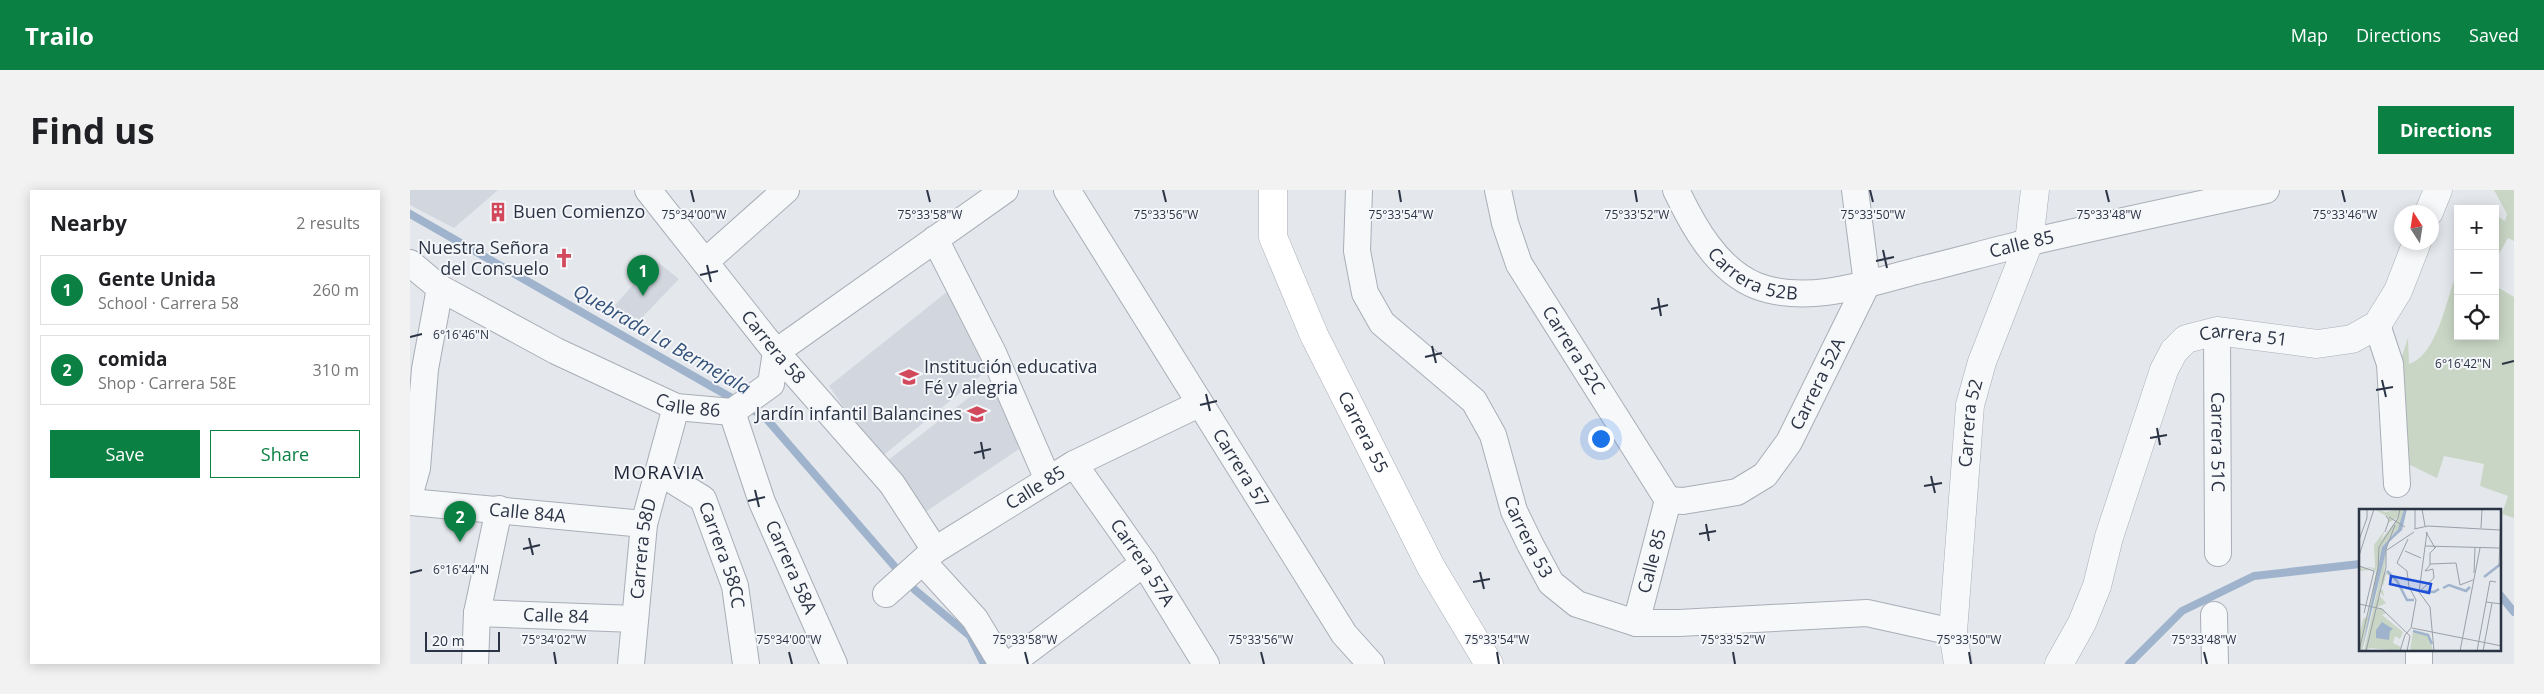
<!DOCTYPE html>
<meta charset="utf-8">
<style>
:root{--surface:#fff;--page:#f2f2f2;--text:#202124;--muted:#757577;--line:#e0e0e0;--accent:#0b8043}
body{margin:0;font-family:"Open Sans",sans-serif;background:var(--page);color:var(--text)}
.controls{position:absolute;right:15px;top:15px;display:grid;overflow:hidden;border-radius:0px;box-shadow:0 2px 12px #0003}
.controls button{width:45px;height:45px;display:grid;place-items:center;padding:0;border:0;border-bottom:1px solid var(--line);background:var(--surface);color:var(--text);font:25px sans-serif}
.compass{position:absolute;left:1984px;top:15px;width:45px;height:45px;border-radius:50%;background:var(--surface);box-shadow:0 2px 12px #0003;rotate:348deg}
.scale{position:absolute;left:15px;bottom:12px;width:75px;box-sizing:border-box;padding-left:5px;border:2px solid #2b3445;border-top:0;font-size:14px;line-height:18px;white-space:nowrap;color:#2b3445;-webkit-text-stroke:4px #f4f6f9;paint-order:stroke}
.you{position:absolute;left:1190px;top:248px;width:18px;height:18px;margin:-12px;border:4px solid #fff;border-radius:50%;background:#1a73e8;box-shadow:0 0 0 8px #1a73e833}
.badge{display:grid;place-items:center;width:32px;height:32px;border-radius:50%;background:var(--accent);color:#fff;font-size:16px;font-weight:700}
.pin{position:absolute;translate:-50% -41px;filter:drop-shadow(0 1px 2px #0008)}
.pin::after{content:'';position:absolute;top:26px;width:18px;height:15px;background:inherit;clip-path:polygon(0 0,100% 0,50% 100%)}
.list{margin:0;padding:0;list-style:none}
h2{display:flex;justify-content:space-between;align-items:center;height:65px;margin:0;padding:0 20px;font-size:21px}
h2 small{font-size:16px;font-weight:400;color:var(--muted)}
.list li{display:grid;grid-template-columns:32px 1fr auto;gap:15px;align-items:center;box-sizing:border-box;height:70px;margin:0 10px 10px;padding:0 10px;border:1px solid var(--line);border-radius:0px}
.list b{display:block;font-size:19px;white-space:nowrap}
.list p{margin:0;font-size:16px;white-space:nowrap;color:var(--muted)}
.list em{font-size:16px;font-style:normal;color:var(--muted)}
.actions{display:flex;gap:10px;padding:15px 20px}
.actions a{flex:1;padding:11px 0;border:1px solid var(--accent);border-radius:0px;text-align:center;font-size:18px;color:var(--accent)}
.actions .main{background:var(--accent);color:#fff}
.icon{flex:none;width:28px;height:28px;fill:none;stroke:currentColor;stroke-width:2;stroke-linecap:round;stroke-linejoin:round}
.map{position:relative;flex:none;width:2104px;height:474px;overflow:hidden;border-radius:0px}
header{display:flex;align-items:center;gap:30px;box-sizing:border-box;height:70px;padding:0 25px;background:var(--accent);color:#fff}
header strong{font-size:24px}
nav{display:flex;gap:28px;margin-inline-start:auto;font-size:18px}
.intro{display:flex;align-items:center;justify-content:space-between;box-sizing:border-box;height:120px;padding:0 30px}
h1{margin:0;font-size:35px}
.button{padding:12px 22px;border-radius:0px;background:var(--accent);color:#fff;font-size:18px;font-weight:700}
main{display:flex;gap:30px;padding:0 30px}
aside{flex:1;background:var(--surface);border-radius:0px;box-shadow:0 2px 12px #0003}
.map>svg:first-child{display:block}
.built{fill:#d2d6de}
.green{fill:#c9d6c5}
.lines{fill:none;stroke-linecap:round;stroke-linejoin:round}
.stream{stroke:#9fb4cc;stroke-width:8}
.minor-casing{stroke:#a9aeb7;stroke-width:28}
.tertiary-casing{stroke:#a9aeb7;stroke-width:29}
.secondary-casing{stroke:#a9aeb7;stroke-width:29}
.minor{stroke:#f7f8fa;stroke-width:26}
.tertiary{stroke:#f7f8fa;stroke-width:28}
.secondary{stroke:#fff;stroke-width:28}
.ticks{fill:none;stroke:#2b3445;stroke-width:2}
.labels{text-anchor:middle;stroke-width:4;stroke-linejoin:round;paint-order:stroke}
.poi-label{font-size:18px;fill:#2b3445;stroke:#f4f6f9;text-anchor:start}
.street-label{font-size:18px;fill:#2b3445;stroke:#f4f6f9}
.water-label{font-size:19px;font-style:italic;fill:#34527a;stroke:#f4f6f9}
.neighbourhood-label{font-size:19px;letter-spacing:1px;fill:#1d2536;stroke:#f4f6f9}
.inset-river{fill:none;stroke:#9fb4cc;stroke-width:2.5}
.inset-road{fill:none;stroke:#9a9fa9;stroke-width:1}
.view{fill:#1d4ed8;fill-opacity:0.15;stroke:#1d4ed8;stroke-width:2.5}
.inset-edge{fill:none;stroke:#2b3445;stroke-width:2.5}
.ticks-label{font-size:12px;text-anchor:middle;fill:#2b3445;stroke:#f4f6f9;stroke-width:4;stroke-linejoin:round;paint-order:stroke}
</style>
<header>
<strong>Trailo</strong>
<nav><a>Map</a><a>Directions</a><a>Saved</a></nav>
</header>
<div class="intro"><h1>Find us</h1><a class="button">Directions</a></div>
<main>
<aside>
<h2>Nearby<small>2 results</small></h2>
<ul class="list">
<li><span class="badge">1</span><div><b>Gente Unida</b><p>School · Carrera 58</p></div><em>260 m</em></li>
<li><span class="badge">2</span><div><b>comida</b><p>Shop · Carrera 58E</p></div><em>310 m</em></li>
</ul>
<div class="actions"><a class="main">Save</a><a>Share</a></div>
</aside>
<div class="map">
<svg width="2104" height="474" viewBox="0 0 2104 474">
<rect width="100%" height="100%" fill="#e4e7ec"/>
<path class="built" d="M 0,0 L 88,0 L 44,38 L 0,15 Z
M 245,70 L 269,89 L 223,137 L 199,122 Z
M 538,101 L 579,179 L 470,268 L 419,196 Z
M 583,189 L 609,259 L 514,323 L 477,271 Z"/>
<path class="green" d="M 2084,0 L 2104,0 L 2104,51 L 2098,48 L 2085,71 L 2085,25 L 2095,31 L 2097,24 Z
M 2048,79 L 2048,146 L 2085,146 L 2085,93 L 2089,98 L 2104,107 L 2104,328 L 2092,324 L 2098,306 L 2070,296 L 2074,274 L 2034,266 L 2027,288 L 1994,272 L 1992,166 L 1998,148 L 1999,174 C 2028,165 2037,106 2048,79 Z"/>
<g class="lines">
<path class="stream" d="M 0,24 L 355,227 L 505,400 L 560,446 L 574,474
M 2090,405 L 2104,422
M 1719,474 L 1772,421 L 1844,386 L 1950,374"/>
<defs>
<g id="minor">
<path id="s1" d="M 238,0 L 366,162 L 482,294 L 525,360"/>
<path id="s2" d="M 657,0 L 934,444 L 961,474"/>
<path id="s3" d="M 949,0 L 947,61 L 955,103 L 972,133 L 1064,211 L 1083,245 L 1104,321 L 1120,354 L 1141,393 L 1167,414 L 1226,433 L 1269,433 L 1457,423 L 1543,442"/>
<path id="s4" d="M 1088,0 L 1095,33 L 1109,74 L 1258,310"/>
<path id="s5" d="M 1266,0 C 1283,36 1307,80 1347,96 C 1397,115 1457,94 1506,81 C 1544,72 1582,61 1620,52 C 1698,34 1777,17 1856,0"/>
<path d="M 525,49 L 583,163 L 638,290"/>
<path d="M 295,72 L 376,0"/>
<path id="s6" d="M 0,73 L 30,98 L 146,161 L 266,217 L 322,222 L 361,194 L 366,162 L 595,0"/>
<path d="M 1967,135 L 1980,174 L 1987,294"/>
<path id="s7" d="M 1807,141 L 1808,363"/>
<path id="s8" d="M 322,222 L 352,312 L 424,474"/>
<path id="s9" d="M 664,274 L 734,373 L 796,474"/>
<path id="s10" d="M 249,282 L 293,309 L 325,396 L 336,474"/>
<path d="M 0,303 L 7,278 L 15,179 L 30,98"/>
<path id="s11" d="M 1258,310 L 1273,311 L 1327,302 L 1355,285 L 1379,252 L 1457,94 L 1445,0"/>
<path id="s12" d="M 0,312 L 234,334"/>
<path d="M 513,372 L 565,429 L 592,474"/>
<path id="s13" d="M 476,404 L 525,360 L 664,274 L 789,214"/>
<path id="s14" d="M 67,423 L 225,429"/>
<path d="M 1804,425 L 1805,474"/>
<path id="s15" d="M 1226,433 L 1258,310"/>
<path d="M 2009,460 L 2009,474"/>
<path d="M 65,474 L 67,423 L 89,319"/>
<path id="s16" d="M 221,474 L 234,334 L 266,217"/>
<path d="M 600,474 L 734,373"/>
</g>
<g id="tertiary">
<path d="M 2019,22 L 2028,0"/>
<path id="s17" d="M 1548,474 L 1543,442 L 1560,215 L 1572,172 L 1619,52 L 1625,0"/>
<path id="s18" d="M 1649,474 L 1672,433 L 1687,396 L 1699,347 L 1754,180 L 1764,161 L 1776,149 L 1807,141 L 1907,154 L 1942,149 L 1967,135 L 1988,101 L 2007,52"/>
</g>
<g id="secondary">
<path id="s19" d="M 863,0 L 863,47 L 904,145 L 1021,377 L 1079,474"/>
</g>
</defs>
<use href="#minor" class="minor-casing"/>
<use href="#tertiary" class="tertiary-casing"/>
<use href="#secondary" class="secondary-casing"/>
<use href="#minor" class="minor"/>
<use href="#tertiary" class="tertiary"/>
<use href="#secondary" class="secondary"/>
</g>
<path class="ticks" d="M 281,0 L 284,12M 517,0 L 520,12M 753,0 L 756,12M 989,0 L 991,12M 1225,0 L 1227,12M 1460,0 L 1463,12M 1696,0 L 1699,12M 1932,0 L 1935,12M 1473,60 L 1477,78M 1466,71 L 1484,67M 297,75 L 301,92M 290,85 L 308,81M 1248,108 L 1251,126M 1241,119 L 1258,115M 0,147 L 12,144M 1022,156 L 1026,173M 1015,167 L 1032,163M 2092,174 L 2104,171M 1972,190 L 1976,207M 1966,200 L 1983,197M 796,204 L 800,221M 790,215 L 807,211M 1747,238 L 1750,255M 1740,248 L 1757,245M 571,252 L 574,269M 564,263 L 581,259M 1521,286 L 1525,303M 1514,296 L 1532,293M 345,300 L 349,317M 338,311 L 355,307M 1296,334 L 1299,351M 1289,344 L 1306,341M 119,348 L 123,365M 113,359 L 130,355M 1070,382 L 1074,399M 0,383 L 12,380M 1063,392 L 1080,389M 144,462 L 146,474M 379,462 L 382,474M 615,462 L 618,474M 851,462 L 854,474M 1087,462 L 1089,474M 1323,462 L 1325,474M 1559,462 L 1561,474M 1794,462 L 1797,474"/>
<defs>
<symbol id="building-bare" viewBox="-9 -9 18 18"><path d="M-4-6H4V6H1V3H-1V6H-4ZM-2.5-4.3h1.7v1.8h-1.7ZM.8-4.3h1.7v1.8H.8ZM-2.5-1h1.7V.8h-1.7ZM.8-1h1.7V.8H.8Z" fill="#d1495b" stroke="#f4f6f9" stroke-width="2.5" paint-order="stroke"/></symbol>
<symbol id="church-bare" viewBox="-9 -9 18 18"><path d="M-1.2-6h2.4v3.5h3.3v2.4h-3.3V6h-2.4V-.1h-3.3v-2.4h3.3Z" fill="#d1495b" stroke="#f4f6f9" stroke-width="2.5" paint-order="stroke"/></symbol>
<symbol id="school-bare" viewBox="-9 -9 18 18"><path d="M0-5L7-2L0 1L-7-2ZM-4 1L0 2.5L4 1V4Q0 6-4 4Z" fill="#d1495b" stroke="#f4f6f9" stroke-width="2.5" paint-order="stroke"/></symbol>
</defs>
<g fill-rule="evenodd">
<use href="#building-bare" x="74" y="8" width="28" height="28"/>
<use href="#church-bare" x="140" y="54" width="28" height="28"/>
<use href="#school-bare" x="485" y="173" width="28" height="28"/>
<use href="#school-bare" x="553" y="210" width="28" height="28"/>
</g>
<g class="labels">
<g class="poi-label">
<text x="103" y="28">Buen Comienzo</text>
<text x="139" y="64" text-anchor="end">Nuestra Señora<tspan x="139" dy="21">del Consuelo</tspan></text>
<text x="514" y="183">Institución educativa<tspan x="514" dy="21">Fé y alegria</tspan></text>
<text x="552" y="230" text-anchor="end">Jardín infantil Balancines</text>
</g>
<g class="street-label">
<text dy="6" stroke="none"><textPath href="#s5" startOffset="400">Calle 85</textPath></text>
<text dy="6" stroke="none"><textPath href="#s5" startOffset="120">Carrera 52B</textPath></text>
<text dy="6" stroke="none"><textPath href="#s18" startOffset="410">Carrera 51</textPath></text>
<text dy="6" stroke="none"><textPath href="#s1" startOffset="201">Carrera 58</textPath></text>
<text dy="6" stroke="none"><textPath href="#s4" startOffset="179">Carrera 52C</textPath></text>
<text dy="6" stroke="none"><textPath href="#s11" startOffset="208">Carrera 52A</textPath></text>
<text dy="6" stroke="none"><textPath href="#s6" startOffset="315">Calle 86</textPath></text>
<text dy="6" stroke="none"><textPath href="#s17" startOffset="242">Carrera 52</textPath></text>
<text dy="6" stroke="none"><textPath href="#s19" startOffset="262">Carrera 55</textPath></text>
<text dy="6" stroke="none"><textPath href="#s7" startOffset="111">Carrera 51C</textPath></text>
<text dy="6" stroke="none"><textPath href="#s2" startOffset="328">Carrera 57</textPath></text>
<text dy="6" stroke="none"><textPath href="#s13" startOffset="184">Calle 85</textPath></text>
<text dy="6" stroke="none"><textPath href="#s12" startOffset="118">Calle 84A</textPath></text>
<text dy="6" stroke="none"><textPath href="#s3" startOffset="406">Carrera 53</textPath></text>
<text dy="6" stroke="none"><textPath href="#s16" startOffset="116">Carrera 58D</textPath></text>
<text dy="6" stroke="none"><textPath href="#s10" startOffset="111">Carrera 58CC</textPath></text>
<text dy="6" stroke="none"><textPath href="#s15" startOffset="64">Calle 85</textPath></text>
<text dy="6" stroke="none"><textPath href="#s9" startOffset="120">Carrera 57A</textPath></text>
<text dy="6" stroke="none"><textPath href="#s8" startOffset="166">Carrera 58A</textPath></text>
<text dy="6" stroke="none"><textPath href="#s14" startOffset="79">Calle 84</textPath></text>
</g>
<g class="water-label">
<text transform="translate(252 149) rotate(30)" y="7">Quebrada La Bermejala</text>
</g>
<g class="neighbourhood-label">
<text x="249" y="289">MORAVIA</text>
</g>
</g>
<g transform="translate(1949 319)">
<rect width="142" height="142" fill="#e4e7ec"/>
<path d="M 15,0 L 27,3 L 40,0 L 39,7 L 40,1 L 45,0 L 40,18 L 23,38 L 15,86 L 3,142 L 0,142 L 0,127 L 4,110 L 9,107 L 18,57 L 16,63 L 14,60 L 3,57 L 2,60 L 5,59 L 11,60 L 11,61 L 0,62 L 0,57 L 16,59 L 15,36 L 26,21 L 22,31 L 40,8 L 29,14 L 29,8 ZM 28,36 L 25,63 L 28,64 L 31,67 L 27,65 L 24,78 L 23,72 L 21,80 L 24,81 L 25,88 L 21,83 L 18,92 L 21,87 L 27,94 L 19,98 L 17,103 L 19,99 L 24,100 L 27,104 L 23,106 L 44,123 L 41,130 L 36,127 L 34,134 L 42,138 L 40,142 L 11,139 L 5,142 ZM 54,122 L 70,125 L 74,142 L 51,142 Z" fill="#c9d6c5"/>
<path d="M 45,0 L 48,0 L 43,21 L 29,34 L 3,142 L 23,38 L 39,20 ZM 23,113 L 34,120 L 31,122 L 30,131 L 17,129 L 17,121 Z" fill="#9fb4cc"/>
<path class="inset-river" d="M 28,62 L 38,72 L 48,91 L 55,91M 125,68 L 143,54M 84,79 L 90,76 L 107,82 L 111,78M 63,82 L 75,83 L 80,80M 54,122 L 69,126 L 73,135"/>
<path class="inset-road" d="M 63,0 L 66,17M 30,8 L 46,18M 56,19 L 56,0M 122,19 L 123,0M 55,20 L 69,17 L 141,21M 26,23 L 30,11 L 27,7M 67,23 L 76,39M 0,31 L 8,9 L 8,0M 66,37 L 140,39M 28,41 L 55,23M 46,42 L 62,49M 0,47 L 15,0M 71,55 L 97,54 L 101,76 L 114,71M 0,57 L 15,62 L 5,104M 140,58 L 142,0M 74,60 L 66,62 L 71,56 L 71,44 L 77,38M 115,64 L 116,39M 60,83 L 68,23M 60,83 L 71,98 L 75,142M 60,83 L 75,69 L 74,60M 127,93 L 143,95M 0,95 L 23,100 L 51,127 L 48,142M 53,119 L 143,137M 0,142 L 19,59 L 20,38 L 39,9 L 41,0M 7,142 L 27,58 L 27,40 L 36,16M 41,142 L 46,126 L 52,119 L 57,91 L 50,78 L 48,62 L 38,54 L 49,30M 101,142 L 121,39M 118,142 L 131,72 L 137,73M 124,142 L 133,94"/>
<path class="view" d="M 32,67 L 72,75 L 70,84 L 31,75 Z"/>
<rect width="142" height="142" class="inset-edge"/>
</g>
<g class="ticks-label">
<text x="1699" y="29">75°33'48"W</text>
<text x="284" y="29">75°34'00"W</text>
<text x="520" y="29">75°33'58"W</text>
<text x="756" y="29">75°33'56"W</text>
<text x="991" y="29">75°33'54"W</text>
<text x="1227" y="29">75°33'52"W</text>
<text x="1463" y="29">75°33'50"W</text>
<text x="1935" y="29">75°33'46"W</text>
<text x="51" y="149">6°16'46"N</text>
<text x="2053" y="178">6°16'42"N</text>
<text x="51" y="384">6°16'44"N</text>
<text x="144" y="454">75°34'02"W</text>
<text x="379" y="454">75°34'00"W</text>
<text x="615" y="454">75°33'58"W</text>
<text x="851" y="454">75°33'56"W</text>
<text x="1087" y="454">75°33'54"W</text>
<text x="1323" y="454">75°33'52"W</text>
<text x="1559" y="454">75°33'50"W</text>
<text x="1794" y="454">75°33'48"W</text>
</g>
</svg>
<div class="controls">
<button>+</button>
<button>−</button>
<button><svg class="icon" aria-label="locate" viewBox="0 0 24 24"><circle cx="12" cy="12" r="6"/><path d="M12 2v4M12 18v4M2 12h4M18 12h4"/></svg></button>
</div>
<svg class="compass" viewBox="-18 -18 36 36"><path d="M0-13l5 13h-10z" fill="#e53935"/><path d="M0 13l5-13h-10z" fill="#757577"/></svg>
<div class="scale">20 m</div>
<div class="you"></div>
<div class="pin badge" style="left:233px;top:106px">1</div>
<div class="pin badge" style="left:50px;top:352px">2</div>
</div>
</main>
